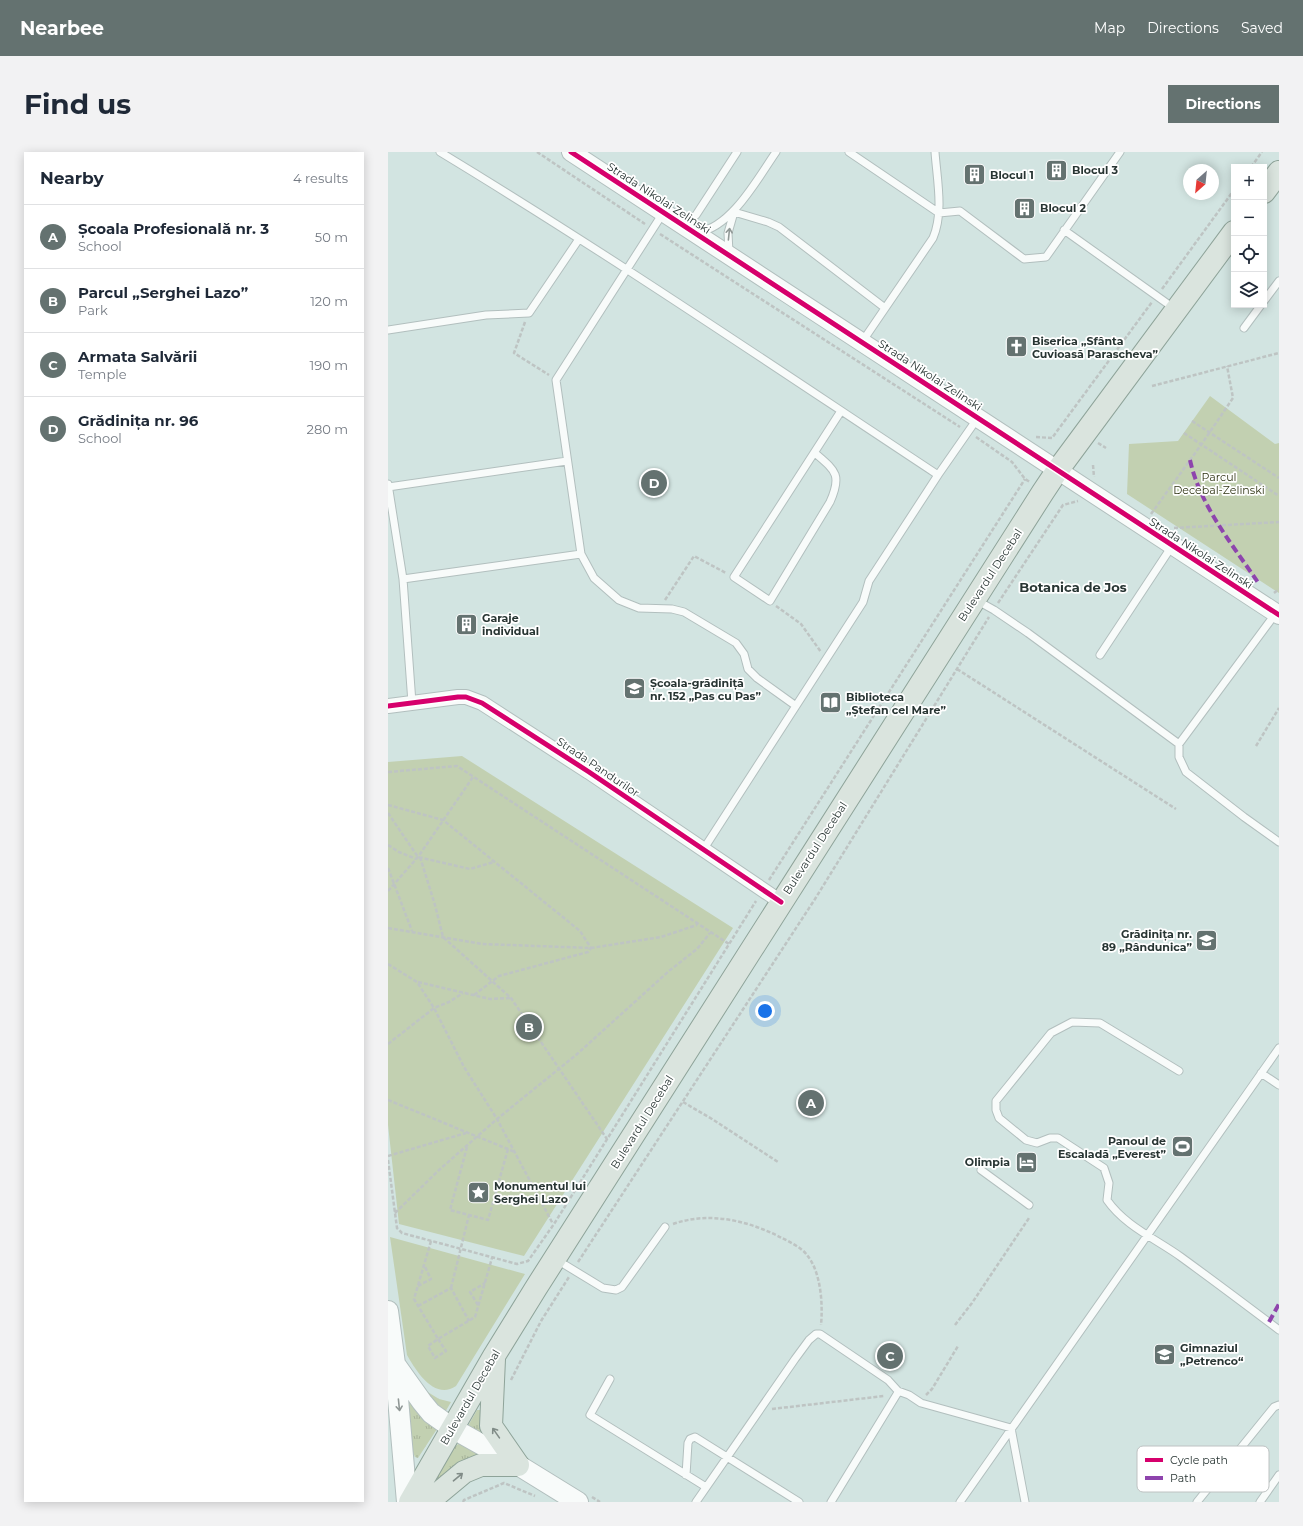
<!DOCTYPE html>
<meta charset="utf-8">
<style>
:root{--surface:#fff;--page:#f2f2f3;--text:#1f2937;--muted:#747a83;--line:#e0e1e3;--accent:#647270}
body{margin:0;font-family:Montserrat,sans-serif;background:var(--page);color:var(--text)}
.controls{position:absolute;right:12px;top:12px;display:grid;overflow:hidden;border-radius:0px;box-shadow:0 2px 10px #0003}
.controls button{width:36px;height:36px;display:grid;place-items:center;padding:0;border:0;border-bottom:1px solid var(--line);background:var(--surface);color:var(--text);font:20px sans-serif}
.compass{position:absolute;left:795px;top:12px;width:36px;height:36px;border-radius:50%;background:var(--surface);box-shadow:0 2px 10px #0003;rotate:207deg}
.you{position:absolute;left:377px;top:859px;width:14px;height:14px;margin:-10px;border:3px solid #fff;border-radius:50%;background:#1a73e8;box-shadow:0 0 0 6px #1a73e833}
.badge{display:grid;place-items:center;width:26px;height:26px;border-radius:50%;background:var(--accent);color:#fff;font-size:13px;font-weight:700}
.pin{position:absolute;translate:-50% -50%;border:2px solid #fff;box-shadow:0 1px 4px #0006}
.list{margin:0;padding:0;list-style:none}
h2{display:flex;justify-content:space-between;align-items:center;height:52px;margin:0;padding:0 16px;font-size:17px}
h2 small{font-size:13px;font-weight:400;color:var(--muted)}
.list li{display:grid;grid-template-columns:26px 1fr auto;gap:12px;align-items:center;box-sizing:border-box;height:64px;padding:0 16px;border-top:1px solid var(--line)}
.list b{display:block;font-size:15px;white-space:nowrap}
.list p{margin:0;font-size:13px;white-space:nowrap;color:var(--muted)}
.list em{font-size:13px;font-style:normal;color:var(--muted)}
.icon{flex:none;width:22px;height:22px;fill:none;stroke:currentColor;stroke-width:2;stroke-linecap:round;stroke-linejoin:round}
.map{position:relative;flex:none;width:891px;height:1350px;overflow:hidden;border-radius:0px}
header{display:flex;align-items:center;gap:24px;box-sizing:border-box;height:56px;padding:0 20px;background:var(--accent);color:#fff}
header strong{font-size:19px}
nav{display:flex;gap:22px;margin-inline-start:auto;font-size:14px}
.intro{display:flex;align-items:center;justify-content:space-between;box-sizing:border-box;height:96px;padding:0 24px}
h1{margin:0;font-size:28px}
.button{padding:10px 18px;border-radius:0px;background:var(--accent);color:#fff;font-size:14px;font-weight:700}
main{display:flex;gap:24px;padding:0 24px}
aside{flex:1;background:var(--surface);border-radius:0px;box-shadow:0 2px 10px #0003}
.map>svg:first-child{display:block}
.grass{fill:url(#grass-tufts)}
.green{fill:#c2d0b1}
.lines{fill:none;stroke-linecap:round;stroke-linejoin:round}
.service-casing{stroke:#b2bfbe;stroke-width:9}
.minor-casing{stroke:#b2bfbe;stroke-width:16}
.tertiary-casing{stroke:#b2bfbe;stroke-width:20}
.secondary-casing{stroke:#b2bfbe;stroke-width:22}
.primary-casing{stroke:#8ea399;stroke-width:24}
.path{stroke:#bec4c3;stroke-width:2.5;stroke-dasharray:4 2;stroke-linecap:butt}
.service{stroke:#f8fbfa;stroke-width:7}
.minor{stroke:#f8fbfa;stroke-width:14}
.tertiary{stroke:#f8fbfa;stroke-width:18}
.secondary{stroke:#f8fbfa;stroke-width:20}
.primary{stroke:#dae4de;stroke-width:22}
.quiet{stroke:#8e44ad;stroke-width:4;stroke-dasharray:8 4;stroke-linecap:butt}
.cycleway-casing{stroke:#fff;stroke-width:8}
.cycleway{stroke:#d6006c;stroke-width:5}
.oneway{stroke:#909896}
.oneway2{stroke:#818c88}
.labels{text-anchor:middle;stroke-width:3.5;stroke-linejoin:round;paint-order:stroke}
.poi-label{font-size:11px;font-weight:bold;fill:#283533;stroke:#fff;text-anchor:start}
.street-label{font-size:11px;fill:#283533;stroke:#fff}
.park-label{font-size:11px;fill:#2e3313;stroke:#fff}
.quarter-label{font-size:13px;font-weight:bold;fill:#283533;stroke:#fff}
.key{fill:#fff;stroke:#bec2c2;stroke-width:1}
.key-label{font-size:11px;fill:#283533}
</style>
<header>
<strong>Nearbee</strong>
<nav><a>Map</a><a>Directions</a><a>Saved</a></nav>
</header>
<div class="intro"><h1>Find us</h1><a class="button">Directions</a></div>
<main>
<aside>
<h2>Nearby<small>4 results</small></h2>
<ul class="list">
<li><span class="badge">A</span><div><b>Școala Profesională nr. 3</b><p>School</p></div><em>50 m</em></li>
<li><span class="badge">B</span><div><b>Parcul „Serghei Lazo”</b><p>Park</p></div><em>120 m</em></li>
<li><span class="badge">C</span><div><b>Armata Salvării</b><p>Temple</p></div><em>190 m</em></li>
<li><span class="badge">D</span><div><b>Grădinița nr. 96</b><p>School</p></div><em>280 m</em></li>
</ul>
</aside>
<div class="map">
<svg width="891" height="1350" viewBox="0 0 891 1350">
<defs>
<pattern id="grass-tufts" width="24" height="20" patternUnits="userSpaceOnUse"><rect width="24" height="20" fill="#c2d0b1"/><path d="M3 7l-1-3M5 7V3M7 7l1-3M15 17l-1-3M17 17v-4M19 17l1-3" fill="none" stroke="#a7b399"/></pattern>
</defs>
<rect width="100%" height="100%" fill="#d2e4e1"/>
<path class="grass" d="M 38,1239 L 51,1247 L 63,1250 L 56,1262 Z
M 20,1244 L 49,1277 L 30,1306 L 27,1305 L 25,1300 L 19,1249 Z
M 89,1258 L 94,1258 L 95,1281 L 94,1282 L 80,1274 Z
M 72,1291 L 99,1303 L 38,1342 L 67,1294 Z"/>
<path class="green" d="M 822,244 L 887,292 L 891,291 L 891,441 L 739,342 L 741,292 L 790,289 Z
M 74,604 L 345,776 L 136,1104 L 11,1072 L 0,973 L 0,610 Z
M 2,1085 L 137,1122 L 68,1234 C 47,1249 28,1219 19,1203 Z"/>
<g class="lines">
<defs>
<path id="service" d="M 52,0 C 222,103 385,214 550,323 L 589,267
M 461,0 L 551,61 L 572,59 L 636,107 L 658,105 L 732,0
M 346,60 L 380,70 L 391,75 L 497,156
M 296,72 L 308,63 L 349,0
M 676,78 L 787,157
M 310,80 C 343,76 370,26 388,0
M 341,101 L 340,81 L 346,60
M 876,149 L 891,129
M 856,176 L 873,153
M 0,178 L 98,163 L 141,161 L 191,87
M 474,190 L 545,86 C 556,60 549,28 547,0
M 427,301 C 448,319 454,323 442,350 L 382,449 L 346,425 L 453,259
M 0,332 L 15,427
M 0,335 L 179,309
M 193,402 L 206,426 L 231,448 L 251,456 L 284,457 L 296,460 L 348,491 L 356,502 L 360,517 L 369,526 L 408,554
M 588,448 L 606,458 L 640,481 L 791,592 L 888,461
M 712,503 L 784,394
M 24,551 L 15,427 L 193,402 L 168,228 L 275,61
M 791,592 L 791,605 L 798,620 L 856,665 L 891,690
M 315,698 L 475,450 L 481,429 L 550,323
M 791,919 L 712,871 L 684,870 L 663,881 L 608,949 L 608,958 L 611,966 L 638,988 L 649,991 L 662,986 L 670,986 L 716,1016 L 721,1031 L 719,1048 C 737,1074 768,1087 793,1105 C 826,1129 858,1153 891,1178
M 873,921 L 891,933
M 593,1018 L 641,1053
M 169,1108 L 215,1136 L 228,1138 L 234,1135 L 277,1075
M 222,1227 L 202,1263 L 318,1335
M 510,1239 L 521,1243 L 533,1251 L 623,1276 L 637,1350
M 298,1323 L 300,1291 L 302,1287 L 307,1285 L 411,1350
M 308,1350 L 407,1207 L 421,1188 L 428,1182 L 432,1182 L 500,1228 L 510,1239 L 509,1242 L 443,1350
M 572,1350 L 891,896
M 809,1350 L 886,1255 L 891,1253
M 872,1350 L 891,1323"/>
<path id="minor" d="M 0,554 L 70,545 L 78,545 L 94,551 L 201,620 L 393,750"/>
<path id="tertiary" d="M 183,0 L 891,463"/>
<path id="secondary" d="M 0,1159 L 7,1212 L 19,1350
M 7,1212 L 34,1250 L 43,1261 L 64,1276 L 130,1313 L 190,1350"/>
<path id="primary" d="M 876,40 L 891,20
M 106,1207 L 103,1274 L 130,1313
M 22,1350 L 106,1204 L 148,1136 L 655,340 L 669,319 L 846,80
M 40,1350 L 76,1320 L 93,1313 L 130,1313"/>
</defs>
<use href="#service" class="service-casing"/>
<use href="#minor" class="minor-casing"/>
<use href="#tertiary" class="tertiary-casing"/>
<use href="#secondary" class="secondary-casing"/>
<use href="#primary" class="primary-casing"/>
<path class="path" d="M 149,0 L 257,72
M 863,15 L 874,0
M 272,82 L 572,275
M 774,137 L 846,38
M 137,170 L 126,201 L 161,223
M 764,234 L 891,201
M 804,269 L 891,326
M 796,281 L 891,344
M 588,285 L 624,310 L 637,327 L 642,330
M 648,285 L 664,286 L 764,150
M 710,291 L 718,296
M 705,313 L 706,325
M 763,362 L 813,293 L 845,246 L 839,214
M 786,376 L 891,370
M 886,441 L 891,437
M 277,448 L 306,404 L 338,421
M 610,451 L 675,353 L 690,349
M 388,454 L 413,472 L 433,500
M 569,517 L 788,657
M 868,594 L 891,556
M 0,620 L 69,614 L 341,792
M 0,653 L 55,668 L 192,779 L 203,796 L 200,800 L 111,824 L 86,843
M 0,661 L 30,705 L 82,717 L 106,710
M 0,693 L 11,700 L 28,707
M 32,705 L 47,753 L 55,785 L 123,846 L 219,987
M 0,716 L 24,779
M 381,728 L 637,327
M 0,739 L 30,705 L 85,625
M 0,776 L 94,792 L 203,796 L 273,785 L 309,773
M 0,812 L 29,830 L 46,856 L 76,915 L 109,967 L 165,1072
M 30,830 L 102,847 L 123,846
M 0,892 L 46,856 L 61,850 L 75,841
M 0,948 L 127,1000
M 295,950 L 324,967 L 390,1010
M 79,995 L 62,1058 L 100,1068 L 120,997
M 0,1004 L 78,981
M 0,1008 L 9,1076 L 14,1081 L 129,1112 L 140,1109 L 166,1072 L 368,749
M 7,1061 L 51,1018 L 109,967 L 188,903 L 281,819 L 309,797 L 322,781
M 285,1072 C 322,1059 361,1069 394,1086 C 402,1090 414,1096 419,1103 C 433,1120 435,1152 433,1173
M 43,1089 L 26,1147 L 50,1187 L 87,1165 L 104,1106
M 190,1110 L 427,747 L 601,465
M 30,1134 L 43,1127 L 36,1113
M 63,1136 L 81,1063
M 90,1153 L 82,1140 L 97,1131
M 30,1154 L 63,1136 L 81,1169
M 567,1173 L 584,1151 L 641,1066
M 50,1187 L 58,1199 L 47,1206 L 40,1194 Z
M 123,1228 L 153,1169 L 181,1125
M 538,1243 L 544,1237 L 570,1194
M 384,1257 L 496,1244
M 204,1345 L 212,1350
M 75,1350 L 76,1348 L 116,1331 L 147,1344"/>
<use href="#service" class="service"/>
<use href="#minor" class="minor"/>
<use href="#tertiary" class="tertiary"/>
<use href="#secondary" class="secondary"/>
<use href="#primary" class="primary"/>
<path class="quiet" d="M 802,308 C 812,354 845,393 871,432
M 881,1170 L 891,1152"/>
<defs>
<path id="cycleway" d="M 183,0 L 891,463
M 0,554 L 70,545 L 78,545 L 94,551 L 201,620 L 393,750"/>
</defs>
<use href="#cycleway" class="cycleway-casing"/>
<use href="#cycleway" class="cycleway"/>
</g>
<defs><path id="oneway-shaft" d="M-6 0H5M1.5-3L5.5 0L1.5 3" fill="none" stroke-width="1.6" stroke-linecap="round" stroke-linejoin="round"/></defs>
<g class="oneway">
<use href="#oneway-shaft" transform="translate(341 82) rotate(-84)"/>
<use href="#oneway-shaft" transform="translate(11 1253) rotate(84)"/>
</g>
<g class="oneway2">
<use href="#oneway-shaft" transform="translate(108 1281) rotate(-125)"/>
<use href="#oneway-shaft" transform="translate(70 1325) rotate(-40)"/>
</g>
<defs>
<symbol id="building-square" viewBox="-11 -11 22 22"><rect x="-9" y="-9" width="18" height="18" rx="4" fill="#647270" stroke="#fff"/><path d="M-4-6H4V6H1V3H-1V6H-4ZM-2.5-4.3h1.7v1.8h-1.7ZM.8-4.3h1.7v1.8H.8ZM-2.5-1h1.7V.8h-1.7ZM.8-1h1.7V.8H.8Z" fill="#fff"/></symbol>
<symbol id="church-square" viewBox="-11 -11 22 22"><rect x="-9" y="-9" width="18" height="18" rx="4" fill="#647270" stroke="#fff"/><path d="M-1.2-6h2.4v3.5h3.3v2.4h-3.3V6h-2.4V-.1h-3.3v-2.4h3.3Z" fill="#fff"/></symbol>
<symbol id="school-square" viewBox="-11 -11 22 22"><rect x="-9" y="-9" width="18" height="18" rx="4" fill="#647270" stroke="#fff"/><path d="M0-5L7-2L0 1L-7-2ZM-4 1L0 2.5L4 1V4Q0 6-4 4Z" fill="#fff"/></symbol>
<symbol id="library-square" viewBox="-11 -11 22 22"><rect x="-9" y="-9" width="18" height="18" rx="4" fill="#647270" stroke="#fff"/><path d="M-6-4Q-3-5.5-.7-3.5V5Q-3 3-6 4ZM6-4Q3-5.5 .7-3.5V5Q3 3 6 4Z" fill="#fff"/></symbol>
<symbol id="stadium-square" viewBox="-11 -11 22 22"><rect x="-9" y="-9" width="18" height="18" rx="4" fill="#647270" stroke="#fff"/><path d="M0-5a6.5 5 0 1 0 0 10a6.5 5 0 1 0 0-10ZM-3.5-1.8h7v3.6h-7Z" fill="#fff"/></symbol>
<symbol id="hotel-square" viewBox="-11 -11 22 22"><rect x="-9" y="-9" width="18" height="18" rx="4" fill="#647270" stroke="#fff"/><path d="M-6-4.5h1.5V1H6V5H4.5V3h-9V5H-6ZM-4 0a1.8 1.8 0 1 1 3.6 0ZM.5 0V-2.5h3Q6-2.5 6 0Z" fill="#fff"/></symbol>
<symbol id="sight-square" viewBox="-11 -11 22 22"><rect x="-9" y="-9" width="18" height="18" rx="4" fill="#647270" stroke="#fff"/><path d="M0-6L1.8-2.2L6-1.7L2.9 1.2L3.7 5.4L0 3.3L-3.7 5.4L-2.9 1.2L-6-1.7L-1.8-2.2Z" fill="#fff"/></symbol>
</defs>
<g fill-rule="evenodd">
<use href="#building-square" x="656" y="6" width="25" height="25"/>
<use href="#building-square" x="574" y="10" width="25" height="25"/>
<use href="#building-square" x="624" y="44" width="25" height="25"/>
<use href="#church-square" x="616" y="182" width="25" height="25"/>
<use href="#building-square" x="66" y="460" width="25" height="25"/>
<use href="#school-square" x="234" y="524" width="25" height="25"/>
<use href="#library-square" x="430" y="538" width="25" height="25"/>
<use href="#school-square" x="806" y="776" width="25" height="25"/>
<use href="#stadium-square" x="782" y="982" width="25" height="25"/>
<use href="#hotel-square" x="626" y="998" width="25" height="25"/>
<use href="#sight-square" x="78" y="1028" width="25" height="25"/>
<use href="#school-square" x="764" y="1190" width="25" height="25"/>
</g>
<g class="labels">
<g class="poi-label">
<text x="684" y="22">Blocul 3</text>
<text x="602" y="27">Blocul 1</text>
<text x="652" y="60">Blocul 2</text>
<text x="644" y="193">Biserica „Sfânta<tspan x="644" dy="13">Cuvioasă Parascheva”</tspan></text>
<text x="94" y="470">Garaje<tspan x="94" dy="13">individual</tspan></text>
<text x="262" y="535">Școala-grădiniță<tspan x="262" dy="13">nr. 152 „Pas cu Pas”</tspan></text>
<text x="458" y="549">Biblioteca<tspan x="458" dy="13">„Ștefan cel Mare”</tspan></text>
<text x="804" y="786" text-anchor="end">Grădinița nr.<tspan x="804" dy="13">89 „Rândunica”</tspan></text>
<text x="778" y="993" text-anchor="end">Panoul de<tspan x="778" dy="13">Escaladă „Everest”</tspan></text>
<text x="622" y="1014" text-anchor="end">Olimpia</text>
<text x="106" y="1038">Monumentul lui<tspan x="106" dy="13">Serghei Lazo</tspan></text>
<text x="792" y="1200">Gimnaziul<tspan x="792" dy="13">„Petrenco“</tspan></text>
</g>
<g class="street-label">
<text transform="translate(271 46) rotate(33)" y="4">Strada Nikolai Zelinski</text>
<text transform="translate(542 223) rotate(33)" y="4">Strada Nikolai Zelinski</text>
<text transform="translate(813 401) rotate(33)" y="4">Strada Nikolai Zelinski</text>
<text transform="translate(602 423) rotate(-57)" y="4">Bulevardul Decebal</text>
<text transform="translate(210 615) rotate(34)" y="4">Strada Pandurilor</text>
<text transform="translate(427 696) rotate(-57)" y="4">Bulevardul Decebal</text>
<text transform="translate(254 970) rotate(-58)" y="4">Bulevardul Decebal</text>
<text transform="translate(82 1245) rotate(-60)" y="4">Bulevardul Decebal</text>
</g>
<g class="park-label">
<text x="831" y="329">Parcul<tspan x="831" dy="13">Decebal-Zelinski</tspan></text>
</g>
<g class="quarter-label">
<text x="685" y="440">Botanica de Jos</text>
</g>
</g>
<rect x="749" y="1294" width="132" height="46" rx="6" class="key"/>
<rect x="757" y="1306" width="18" height="4" fill="#d6006c"/>
<rect x="757" y="1324" width="18" height="4" fill="#8e44ad"/>
<g class="key-label">
<text x="782" y="1312">Cycle path</text>
<text x="782" y="1330">Path</text>
</g>
</svg>
<div class="controls">
<button>+</button>
<button>−</button>
<button><svg class="icon" aria-label="locate" viewBox="0 0 24 24"><circle cx="12" cy="12" r="6"/><path d="M12 2v4M12 18v4M2 12h4M18 12h4"/></svg></button>
<button><svg class="icon" aria-label="layers" viewBox="0 0 24 24"><path d="M12 4l9 5-9 5-9-5zM3 14l9 5 9-5"/></svg></button>
</div>
<svg class="compass" viewBox="-18 -18 36 36"><path d="M0-13l5 13h-10z" fill="#e53935"/><path d="M0 13l5-13h-10z" fill="#747a83"/></svg>
<div class="you"></div>
<div class="pin badge" style="left:423px;top:951px">A</div>
<div class="pin badge" style="left:141px;top:875px">B</div>
<div class="pin badge" style="left:502px;top:1204px">C</div>
<div class="pin badge" style="left:266px;top:331px">D</div>
</div>
</main>
